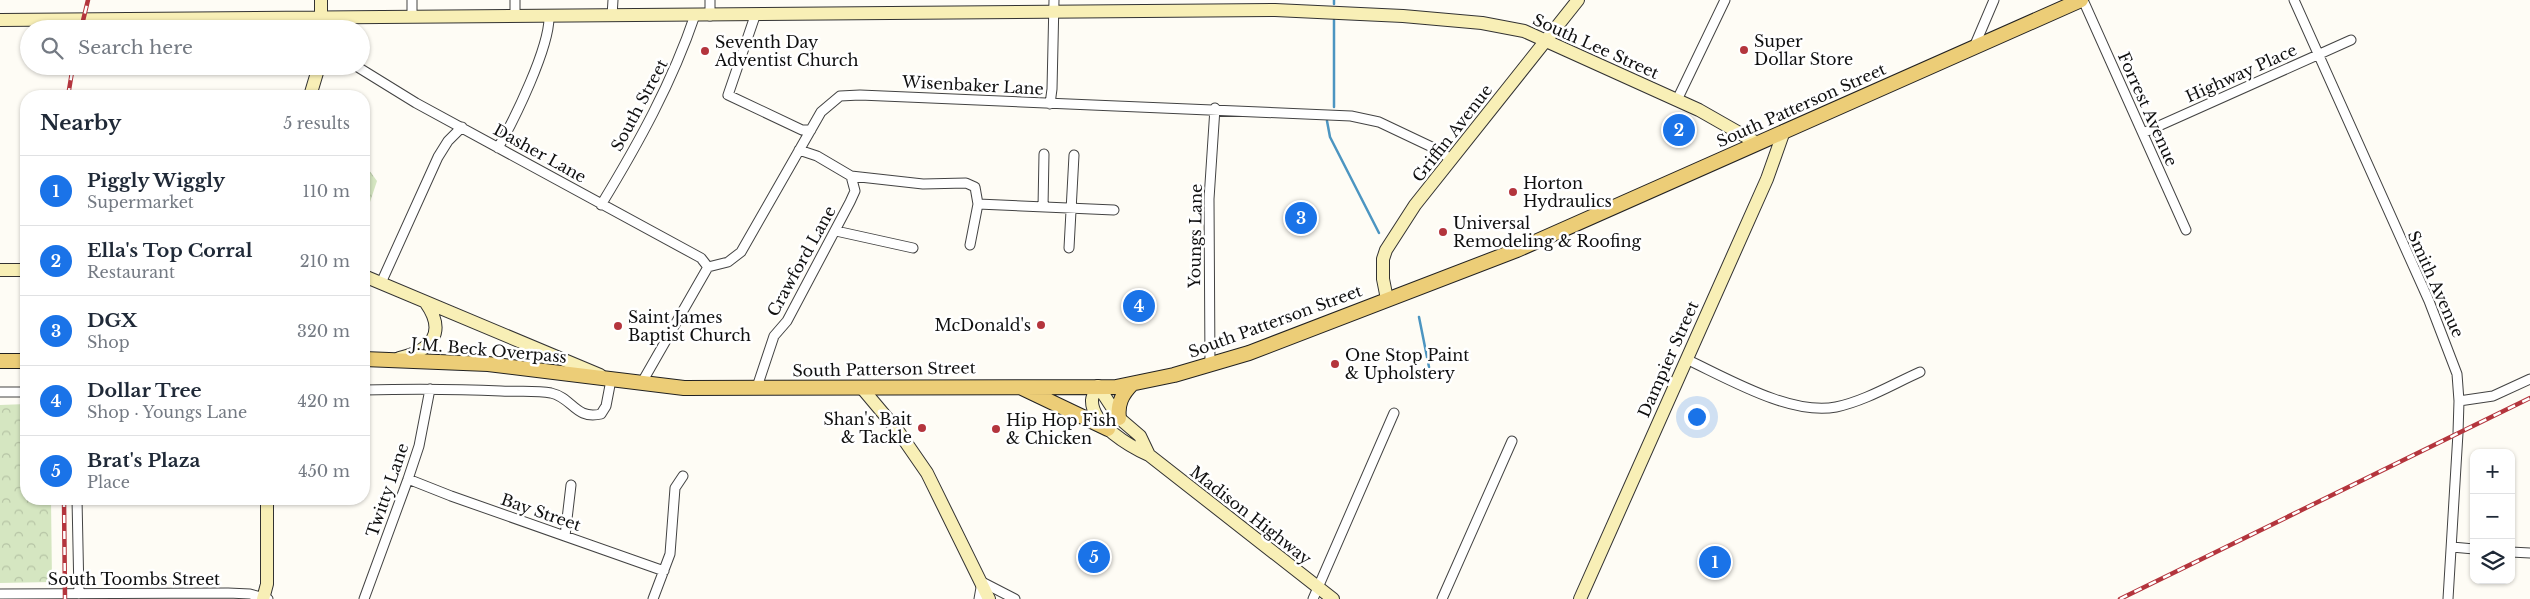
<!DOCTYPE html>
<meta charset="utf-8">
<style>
:root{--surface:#fff;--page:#f6f6f7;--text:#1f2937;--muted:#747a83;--line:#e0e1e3;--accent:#1a73e8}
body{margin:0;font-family:"Libre Baskerville",serif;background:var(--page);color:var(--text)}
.controls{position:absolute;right:15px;bottom:15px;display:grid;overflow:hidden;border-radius:10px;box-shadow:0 1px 4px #0004}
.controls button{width:45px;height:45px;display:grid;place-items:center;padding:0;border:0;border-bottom:1px solid var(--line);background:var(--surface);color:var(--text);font:25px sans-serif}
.you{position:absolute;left:1696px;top:416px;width:18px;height:18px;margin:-12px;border:4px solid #fff;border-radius:50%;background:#1a73e8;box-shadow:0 0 0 8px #1a73e833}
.badge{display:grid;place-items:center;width:32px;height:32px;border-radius:50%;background:var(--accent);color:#fff;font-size:16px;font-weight:700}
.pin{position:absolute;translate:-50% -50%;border:2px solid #fff;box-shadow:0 1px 5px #0006}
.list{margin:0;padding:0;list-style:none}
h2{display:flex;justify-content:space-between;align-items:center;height:65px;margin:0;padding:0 20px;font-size:21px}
h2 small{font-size:16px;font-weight:400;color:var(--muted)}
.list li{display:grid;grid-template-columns:32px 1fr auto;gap:15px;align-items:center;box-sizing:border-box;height:70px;padding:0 20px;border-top:1px solid var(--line)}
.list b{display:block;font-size:19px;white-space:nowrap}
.list p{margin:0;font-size:16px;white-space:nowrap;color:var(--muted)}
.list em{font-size:16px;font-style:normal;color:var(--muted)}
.icon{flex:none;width:28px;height:28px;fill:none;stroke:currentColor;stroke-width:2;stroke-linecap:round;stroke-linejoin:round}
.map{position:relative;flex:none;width:2530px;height:599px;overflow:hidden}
.search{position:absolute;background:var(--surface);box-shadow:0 1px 4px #0004;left:20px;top:20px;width:350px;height:55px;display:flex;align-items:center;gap:12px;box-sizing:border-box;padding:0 18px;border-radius:28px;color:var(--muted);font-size:19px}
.panel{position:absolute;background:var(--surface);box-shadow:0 1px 4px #0004;left:20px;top:90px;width:350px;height:415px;border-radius:20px}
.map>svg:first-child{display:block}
.park{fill:url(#park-crowns)}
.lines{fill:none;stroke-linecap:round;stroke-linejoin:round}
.stream{stroke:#4c95c1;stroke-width:2.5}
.street-casing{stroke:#434343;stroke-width:11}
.secondary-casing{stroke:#323232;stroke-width:14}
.primary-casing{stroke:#212121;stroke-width:16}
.street{stroke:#fff;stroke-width:9}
.secondary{stroke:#f8efb6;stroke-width:12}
.primary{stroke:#eccd77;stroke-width:14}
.rail-casing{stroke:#b4353d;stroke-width:4.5}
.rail{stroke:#fff;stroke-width:2.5;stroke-dasharray:8;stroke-linecap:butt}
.poi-dot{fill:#b4353d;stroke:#fff;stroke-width:2}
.labels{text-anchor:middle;stroke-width:5;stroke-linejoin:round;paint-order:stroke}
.poi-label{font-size:16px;fill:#101010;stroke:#fff;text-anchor:start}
.street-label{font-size:16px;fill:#101010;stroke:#fff}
</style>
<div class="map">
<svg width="2530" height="599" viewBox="0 0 2530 599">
<defs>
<pattern id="park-crowns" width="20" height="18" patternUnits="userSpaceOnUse" patternTransform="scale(1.25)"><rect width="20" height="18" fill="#d5e6c1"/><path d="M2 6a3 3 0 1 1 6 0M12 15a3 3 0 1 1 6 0" fill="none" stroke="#b6c4a5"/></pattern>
</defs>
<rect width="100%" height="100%" fill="#fefcf5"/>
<path class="park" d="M 364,168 L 369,170 L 377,181 L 364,220 Z
M 26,404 L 26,499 L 51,499 L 52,582 L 0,583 L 0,405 Z"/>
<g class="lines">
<path class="stream" d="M 1334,4 L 1334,0
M 1334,107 L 1334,20
M 1327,121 L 1330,137 L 1379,233
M 1419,317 L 1429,367"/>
<defs>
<path id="street" d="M 412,0 L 412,17
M 515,0 L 515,16
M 710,0 L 710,16
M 2083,0 L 2186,230
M 2294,0 L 2429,301 L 2457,374 L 2459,401 L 2458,433 L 2448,599
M 612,16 L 613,0
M 755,16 L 728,95 L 802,130 L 811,130
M 1974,47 L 1994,0
M 356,66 L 416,103 L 701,258 L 708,267
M 1677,100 L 1725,0
M 1050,104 L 1052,89 L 1054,0
M 2143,133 L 2351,40
M 498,148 C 514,120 550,47 549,16
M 799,150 L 817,156 L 851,176 L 923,184 L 966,183 L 975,187 L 978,204 L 970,245
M 978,204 L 1114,210
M 601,205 C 638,144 672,83 695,15
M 1043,207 L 1044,154
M 836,231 L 913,248
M 1069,248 L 1074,155
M 381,283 L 438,157 L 448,141 L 462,127
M 1686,359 C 1727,378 1791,416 1836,407 C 1865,401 1893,384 1920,372
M 1210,365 L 1209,199 L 1215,108
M 641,384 L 708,267 L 728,262 L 741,252 L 821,112 L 840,96 L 860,95 L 1351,116 L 1379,122 L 1436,149 L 1452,160
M 757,387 L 774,336 L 787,321 L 850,202 L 855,191 L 851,176
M 364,390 C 410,389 455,389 501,391 C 517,392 536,390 551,393 C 573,398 575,420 601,414 L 606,406 L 611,380
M 0,392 L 26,392
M 2459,401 L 2493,396 L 2530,379
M 408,479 L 451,496 L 664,571
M 77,499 L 79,594
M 565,536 L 571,485
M 2452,547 L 2474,549
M 2511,552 L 2530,553
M 0,594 L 228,593 L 250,594 L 268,599
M 364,599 L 408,479 L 419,446 L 430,389
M 653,599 L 670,554 L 675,488 L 683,476
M 979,599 L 982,582 L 1015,599
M 1313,599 L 1394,413
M 1442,599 L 1512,441"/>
<path id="secondary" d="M 321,0 L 321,29
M 0,20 L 1275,10 L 1403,16 L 1482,23 L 1524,31 L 1699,110 L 1757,143
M 310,96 L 319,66
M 0,270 L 26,270
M 364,276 L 600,375
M 1387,299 L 1383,279 L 1383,259 L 1386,250 L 1415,205 L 1578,0
M 399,358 C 431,351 447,333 426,303
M 1098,386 C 1096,390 1092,396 1092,400 C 1091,424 1131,447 1149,455 L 1333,599
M 1098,386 L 1119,418 L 1140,436 L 1149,455
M 861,387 L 898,431 L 927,473 L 989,599
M 263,599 L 267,584 L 267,499
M 1580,599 L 1767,179 L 1784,131"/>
<path id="primary" d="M 364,359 L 488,364 L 684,388 L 1116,387 L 1174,375 L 1249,353 L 1517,250 L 2081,0
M 0,361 L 26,361
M 1022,388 L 1108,429
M 1119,418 C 1117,404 1122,394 1132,384"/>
</defs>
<use href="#street" class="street-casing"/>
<use href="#secondary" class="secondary-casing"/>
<use href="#primary" class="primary-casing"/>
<use href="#street" class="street"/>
<use href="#secondary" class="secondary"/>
<use href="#primary" class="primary"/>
<defs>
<path id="rail" d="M 81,29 L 88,0
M 68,96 L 73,66
M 64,499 L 65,599
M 2120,599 L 2530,398"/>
</defs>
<use href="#rail" class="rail-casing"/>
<use href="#rail" class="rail"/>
</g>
<g class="poi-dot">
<circle cx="1744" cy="50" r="5"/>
<circle cx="705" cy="51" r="5"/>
<circle cx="1513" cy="192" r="5"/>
<circle cx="1443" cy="232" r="5"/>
<circle cx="1041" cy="325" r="5"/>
<circle cx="618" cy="326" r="5"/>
<circle cx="1335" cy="364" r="5"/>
<circle cx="922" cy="428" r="5"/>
<circle cx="996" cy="429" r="5"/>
</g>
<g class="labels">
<g class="poi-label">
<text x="1754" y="47">Super<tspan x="1754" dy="18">Dollar Store</tspan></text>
<text x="715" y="48">Seventh Day<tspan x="715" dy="18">Adventist Church</tspan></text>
<text x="1523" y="189">Horton<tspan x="1523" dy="18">Hydraulics</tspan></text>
<text x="1453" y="229">Universal<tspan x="1453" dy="18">Remodeling &amp; Roofing</tspan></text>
<text x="628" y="323">Saint James<tspan x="628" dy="18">Baptist Church</tspan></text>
<text x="1031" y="331" text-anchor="end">McDonald's</text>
<text x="1345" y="361">One Stop Paint<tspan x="1345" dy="18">&amp; Upholstery</tspan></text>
<text x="912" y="425" text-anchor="end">Shan's Bait<tspan x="912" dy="18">&amp; Tackle</tspan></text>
<text x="1006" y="426">Hip Hop Fish<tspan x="1006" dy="18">&amp; Chicken</tspan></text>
</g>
<g class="street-label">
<text transform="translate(1596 46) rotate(24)" y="6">South Lee Street</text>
<text transform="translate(2241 73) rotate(-24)" y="6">Highway Place</text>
<text transform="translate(973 85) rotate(3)" y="6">Wisenbaker Lane</text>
<text transform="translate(639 105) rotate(-62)" y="6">South Street</text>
<text transform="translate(1801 105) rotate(-24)" y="6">South Patterson Street</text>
<text transform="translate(2148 109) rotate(66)" y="6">Forrest Avenue</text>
<text transform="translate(1452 133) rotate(-52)" y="6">Griffin Avenue</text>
<text transform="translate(540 153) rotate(29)" y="6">Dasher Lane</text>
<text transform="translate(1195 236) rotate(-89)" y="6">Youngs Lane</text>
<text transform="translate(801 261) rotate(-61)" y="6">Crawford Lane</text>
<text transform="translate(2436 284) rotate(66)" y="6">Smith Avenue</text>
<text transform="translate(1275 321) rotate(-20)" y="6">South Patterson Street</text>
<text transform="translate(489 350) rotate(5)" y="6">J.M. Beck Overpass</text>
<text transform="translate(1668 359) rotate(-66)" y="6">Dampier Street</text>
<text transform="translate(884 369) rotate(-1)" y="6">South Patterson Street</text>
<text transform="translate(387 490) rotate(-71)" y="6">Twitty Lane</text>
<text transform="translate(541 512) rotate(19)" y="6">Bay Street</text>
<text transform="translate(1251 515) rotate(38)" y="6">Madison Highway</text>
<text x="134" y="585">South Toombs Street</text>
</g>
</g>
</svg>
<div class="controls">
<button>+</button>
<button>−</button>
<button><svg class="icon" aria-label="layers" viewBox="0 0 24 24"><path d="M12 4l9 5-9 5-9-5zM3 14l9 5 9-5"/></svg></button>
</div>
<div class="you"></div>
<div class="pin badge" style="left:1715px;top:562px">1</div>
<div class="pin badge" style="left:1679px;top:130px">2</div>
<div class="pin badge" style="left:1301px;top:218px">3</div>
<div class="pin badge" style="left:1139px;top:306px">4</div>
<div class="pin badge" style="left:1094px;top:557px">5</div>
<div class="search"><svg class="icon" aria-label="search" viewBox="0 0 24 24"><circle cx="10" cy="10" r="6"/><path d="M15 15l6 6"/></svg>Search here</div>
<section class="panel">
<h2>Nearby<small>5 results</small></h2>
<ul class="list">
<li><span class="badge">1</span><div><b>Piggly Wiggly</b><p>Supermarket</p></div><em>110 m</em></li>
<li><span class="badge">2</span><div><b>Ella's Top Corral</b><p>Restaurant</p></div><em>210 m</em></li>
<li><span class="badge">3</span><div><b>DGX</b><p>Shop</p></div><em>320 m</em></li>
<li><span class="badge">4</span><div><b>Dollar Tree</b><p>Shop · Youngs Lane</p></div><em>420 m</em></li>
<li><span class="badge">5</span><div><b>Brat's Plaza</b><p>Place</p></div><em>450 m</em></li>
</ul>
</section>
</div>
